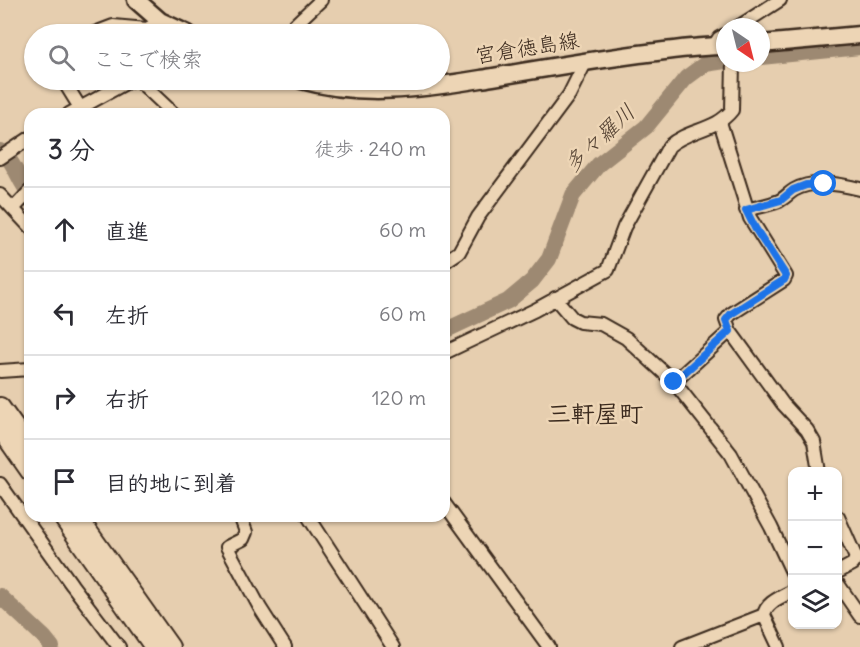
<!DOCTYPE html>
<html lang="ja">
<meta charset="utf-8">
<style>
:root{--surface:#fff;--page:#f2f2f3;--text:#2b2b33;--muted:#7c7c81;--line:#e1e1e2}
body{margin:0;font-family:Delius,"Klee One",sans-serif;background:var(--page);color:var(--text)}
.controls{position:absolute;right:18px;bottom:18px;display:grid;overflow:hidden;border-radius:12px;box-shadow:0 2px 4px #0004}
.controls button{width:54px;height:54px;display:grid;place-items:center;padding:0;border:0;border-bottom:2px solid var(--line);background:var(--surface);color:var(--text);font:30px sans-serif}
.compass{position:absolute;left:716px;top:18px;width:54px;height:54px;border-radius:50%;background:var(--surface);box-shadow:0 2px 4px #0004;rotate:145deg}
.stop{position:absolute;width:18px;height:18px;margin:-14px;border:4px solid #1a73e8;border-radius:50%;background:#fff}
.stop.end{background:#1a73e8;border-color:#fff;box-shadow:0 2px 6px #0008}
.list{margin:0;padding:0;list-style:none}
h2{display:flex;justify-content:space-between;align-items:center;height:78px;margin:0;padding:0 24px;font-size:26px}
h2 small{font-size:20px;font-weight:400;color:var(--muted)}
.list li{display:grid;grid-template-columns:39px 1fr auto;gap:18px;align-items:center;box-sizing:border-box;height:84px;padding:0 24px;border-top:2px solid var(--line)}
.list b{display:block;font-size:22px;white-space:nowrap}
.list em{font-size:20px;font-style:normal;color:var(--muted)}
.icon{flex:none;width:33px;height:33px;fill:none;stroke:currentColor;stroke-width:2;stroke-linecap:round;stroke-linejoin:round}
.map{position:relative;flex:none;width:860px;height:647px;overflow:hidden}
.search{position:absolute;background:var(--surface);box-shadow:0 2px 4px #0004;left:24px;top:24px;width:426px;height:66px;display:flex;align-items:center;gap:15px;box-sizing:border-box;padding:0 21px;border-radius:33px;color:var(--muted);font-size:22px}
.panel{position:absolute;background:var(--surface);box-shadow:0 2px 4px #0004;left:24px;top:108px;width:426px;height:414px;border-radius:18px}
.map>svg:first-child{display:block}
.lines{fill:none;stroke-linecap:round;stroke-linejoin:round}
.river{stroke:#9d8972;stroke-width:16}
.minor-casing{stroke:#3b2a1e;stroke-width:16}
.major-casing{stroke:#3b2a1e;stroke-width:21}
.highway-casing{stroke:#3b2a1e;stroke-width:22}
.minor{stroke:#edd5b5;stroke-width:12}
.major{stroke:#edd5b5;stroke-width:16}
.highway{stroke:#edd5b5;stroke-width:18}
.route{stroke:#1a73e8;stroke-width:8}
.labels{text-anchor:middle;stroke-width:5;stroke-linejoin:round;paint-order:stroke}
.street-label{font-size:21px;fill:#3b2a1e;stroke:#edd5b5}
.water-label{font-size:22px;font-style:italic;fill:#544233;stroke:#edd5b5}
.quarter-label{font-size:24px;font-weight:bold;fill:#3b2a1e;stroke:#edd5b5}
</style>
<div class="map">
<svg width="860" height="647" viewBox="0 0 860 647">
<rect width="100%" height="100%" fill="#e6ceaf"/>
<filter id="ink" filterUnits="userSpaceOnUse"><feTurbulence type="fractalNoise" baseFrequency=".0167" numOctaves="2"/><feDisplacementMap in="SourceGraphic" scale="12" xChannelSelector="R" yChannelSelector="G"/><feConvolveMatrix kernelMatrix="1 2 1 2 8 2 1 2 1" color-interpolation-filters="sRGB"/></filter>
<g filter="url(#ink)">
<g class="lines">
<path class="river" d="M 761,57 L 860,47
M 0,151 C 16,162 17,180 30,194
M 444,331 L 508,301 L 532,281 L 549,259 L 573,195 L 599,164 L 646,127 L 686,78 L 705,64 L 725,61
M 0,596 L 44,637 L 52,647"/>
<defs>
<path id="minor" d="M 738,27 L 780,0
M 92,34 L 113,26
M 116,34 L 113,26 L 147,29 L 160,21
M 285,34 L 321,0
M 714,46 L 719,38 L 725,35
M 63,80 L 84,114
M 138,80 L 174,114
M 69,114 L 131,80
M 720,122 L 750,218 L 786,276 L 784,280 L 731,314 L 726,320 L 730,331
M 0,158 L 30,138
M 0,195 L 30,227
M 13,209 L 30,191
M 746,210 C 757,207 769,205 779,201 C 785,198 789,193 794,190 C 813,179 840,184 860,189
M 444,262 L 459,252 L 478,217 L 569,95 L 586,61
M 555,298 L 572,318 L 580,322 L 601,324 L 626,338 L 674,382 L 731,454 L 771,527 L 792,572
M 444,353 L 535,310 L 608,270 L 624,227 L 669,146 C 688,129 716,131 732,110 L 733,63
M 0,371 L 30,369
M 674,382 L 730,331 L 783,404 L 807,430 L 814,442 L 819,472
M 0,484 L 72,585 L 119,647
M 444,503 L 549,647
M 240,516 L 246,532 L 243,539 L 227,547 L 260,608 L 285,647
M 308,516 L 393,647
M 838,517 L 856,558 L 853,564 L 838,572
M 838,584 L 860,616
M 764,615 C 766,602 782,597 792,591
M 682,647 L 764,615 L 779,647"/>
<path id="major" d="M 136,0 L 160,21 L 188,34
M 761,44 L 860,35
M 301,80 C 361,97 421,89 481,79 C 534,70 586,61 639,54 C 668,51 696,46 725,46"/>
<path id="highway" d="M 0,407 L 23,439
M 0,428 L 30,471
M 62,516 L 154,647
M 77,516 L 170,647"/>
</defs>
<use href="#minor" class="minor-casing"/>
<use href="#major" class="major-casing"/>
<use href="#highway" class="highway-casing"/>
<use href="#minor" class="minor"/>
<use href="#major" class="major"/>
<use href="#highway" class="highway"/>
</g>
</g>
<g class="lines" filter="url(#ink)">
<path class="route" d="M 674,382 L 730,331 L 726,320 L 731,314 L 784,280 L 786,276 L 755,228 L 746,210 L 781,200 L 793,190 L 806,185 L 824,184"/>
</g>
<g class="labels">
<g class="street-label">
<text transform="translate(527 48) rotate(-9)" y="7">宮倉徳島線</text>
</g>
<g class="water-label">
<text transform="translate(599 138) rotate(-43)" y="8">多々羅川</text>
</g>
<g class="quarter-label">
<text x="595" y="422">三軒屋町</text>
</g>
</g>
</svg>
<div class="controls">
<button>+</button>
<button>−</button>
<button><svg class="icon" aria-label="layers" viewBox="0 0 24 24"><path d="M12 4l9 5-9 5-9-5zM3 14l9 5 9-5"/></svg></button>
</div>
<svg class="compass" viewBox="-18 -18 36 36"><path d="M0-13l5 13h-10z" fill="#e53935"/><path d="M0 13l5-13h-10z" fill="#7c7c81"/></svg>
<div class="stop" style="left:824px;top:184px"></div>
<div class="stop end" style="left:674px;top:382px"></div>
<div class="search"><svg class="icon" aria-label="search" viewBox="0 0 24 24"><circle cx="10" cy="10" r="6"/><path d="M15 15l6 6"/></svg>ここで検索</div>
<section class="panel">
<h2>3 分<small>徒歩 · 240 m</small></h2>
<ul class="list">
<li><svg class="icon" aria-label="ahead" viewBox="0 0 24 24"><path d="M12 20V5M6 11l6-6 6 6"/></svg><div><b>直進</b></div><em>60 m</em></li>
<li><svg class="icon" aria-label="left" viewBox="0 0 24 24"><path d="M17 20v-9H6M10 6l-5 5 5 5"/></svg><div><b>左折</b></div><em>60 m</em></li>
<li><svg class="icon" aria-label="right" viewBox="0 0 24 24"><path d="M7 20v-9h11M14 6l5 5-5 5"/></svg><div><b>右折</b></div><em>120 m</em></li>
<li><svg class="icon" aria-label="arrive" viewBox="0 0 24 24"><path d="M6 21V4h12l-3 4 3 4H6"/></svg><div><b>目的地に到着</b></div></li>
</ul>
</section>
</div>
